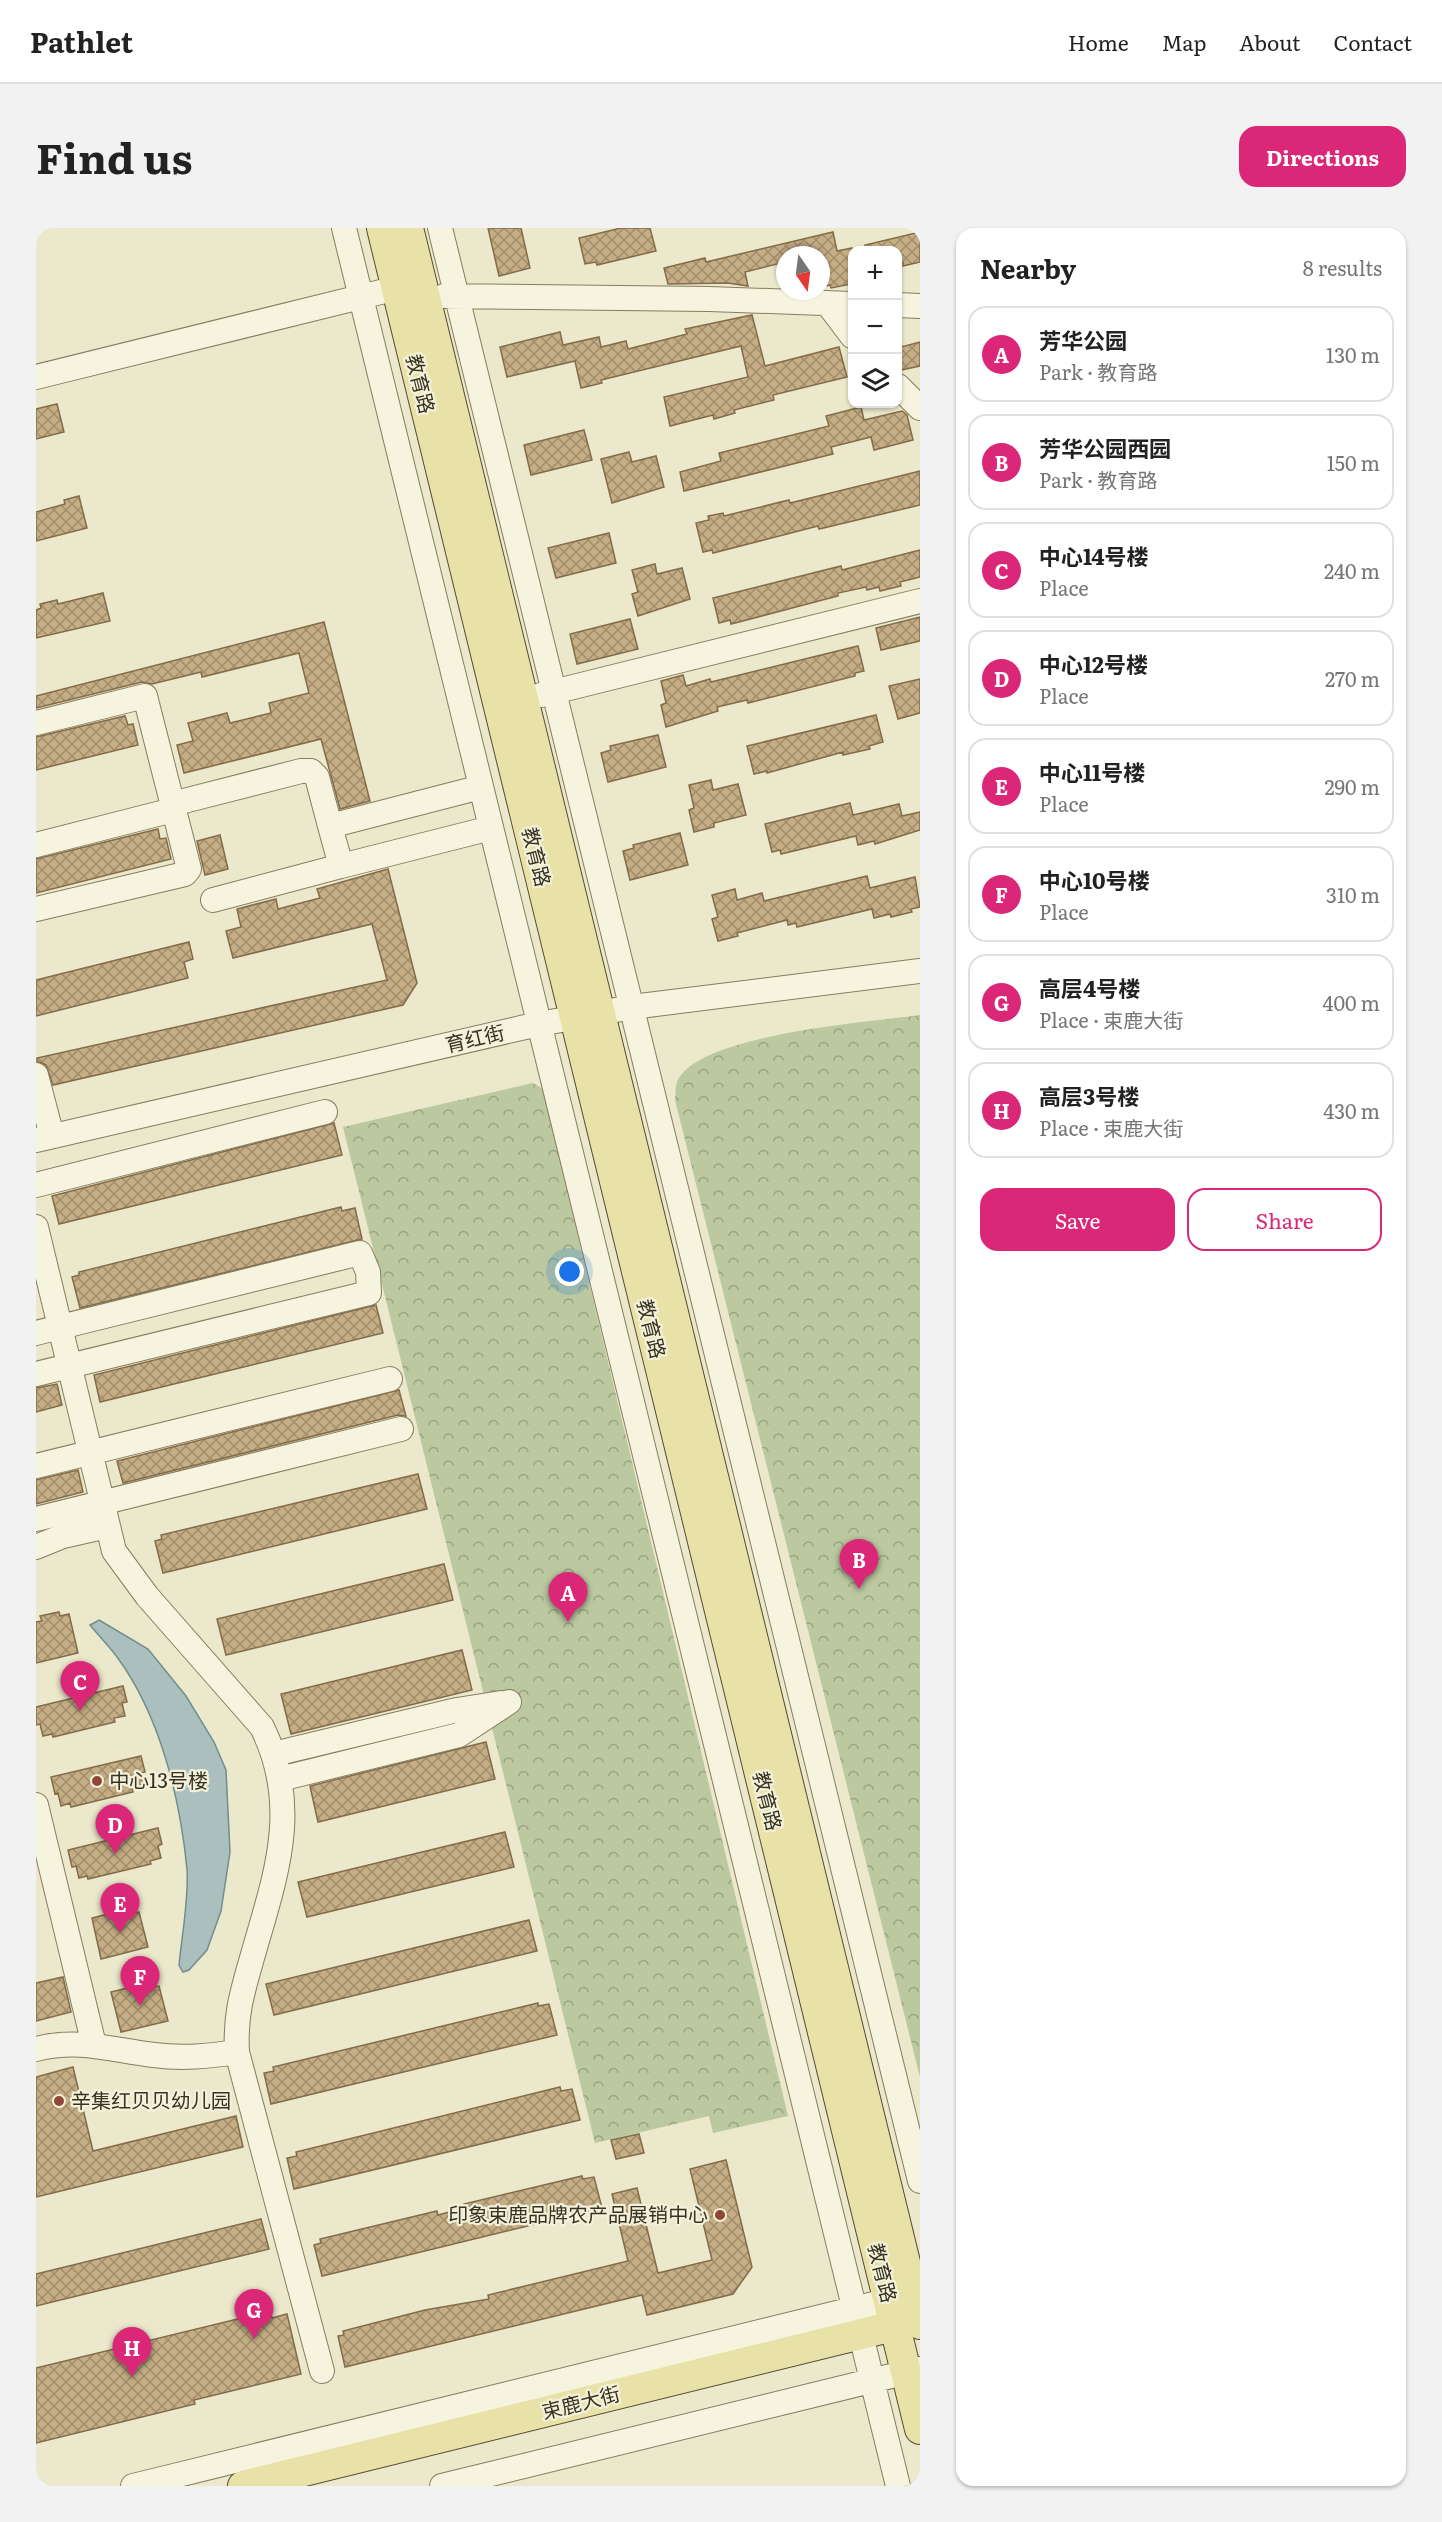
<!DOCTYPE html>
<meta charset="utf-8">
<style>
:root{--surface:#fff;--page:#f2f2f2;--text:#222;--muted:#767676;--line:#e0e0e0;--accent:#db2777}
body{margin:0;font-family:Literata,"Noto Sans SC",serif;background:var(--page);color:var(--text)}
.controls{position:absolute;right:18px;top:18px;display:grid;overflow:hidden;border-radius:12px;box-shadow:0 2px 4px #0004}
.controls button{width:54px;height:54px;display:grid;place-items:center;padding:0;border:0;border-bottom:2px solid var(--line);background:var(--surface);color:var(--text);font:30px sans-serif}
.compass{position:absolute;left:740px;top:18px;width:54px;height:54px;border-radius:50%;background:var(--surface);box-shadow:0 2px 4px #0004;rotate:166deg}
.you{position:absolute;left:534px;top:1044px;width:21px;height:21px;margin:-15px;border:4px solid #fff;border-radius:50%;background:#1a73e8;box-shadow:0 0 0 9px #1a73e833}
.badge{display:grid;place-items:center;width:39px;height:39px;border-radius:50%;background:var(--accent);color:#fff;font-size:20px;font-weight:700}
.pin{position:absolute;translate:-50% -50px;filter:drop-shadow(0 2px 3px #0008)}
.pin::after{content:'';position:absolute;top:32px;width:21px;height:18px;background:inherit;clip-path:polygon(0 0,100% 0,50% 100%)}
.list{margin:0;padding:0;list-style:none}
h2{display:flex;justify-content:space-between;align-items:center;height:78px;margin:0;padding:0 24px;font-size:26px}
h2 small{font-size:20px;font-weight:400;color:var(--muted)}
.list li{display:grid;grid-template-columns:39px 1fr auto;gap:18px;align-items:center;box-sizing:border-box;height:96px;margin:0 12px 12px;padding:0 12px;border:2px solid var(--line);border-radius:18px}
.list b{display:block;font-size:22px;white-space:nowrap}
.list p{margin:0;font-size:20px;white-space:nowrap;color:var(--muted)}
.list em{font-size:20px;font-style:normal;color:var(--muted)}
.actions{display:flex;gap:12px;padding:18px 24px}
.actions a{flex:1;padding:14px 0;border:2px solid var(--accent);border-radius:18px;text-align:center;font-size:21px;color:var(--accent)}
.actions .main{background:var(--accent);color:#fff}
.icon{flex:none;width:33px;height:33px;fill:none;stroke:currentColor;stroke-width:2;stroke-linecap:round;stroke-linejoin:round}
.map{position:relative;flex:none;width:884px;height:2258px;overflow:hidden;border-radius:18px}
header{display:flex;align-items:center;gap:36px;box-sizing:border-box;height:84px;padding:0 30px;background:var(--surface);border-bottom:2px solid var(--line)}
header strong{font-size:28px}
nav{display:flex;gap:33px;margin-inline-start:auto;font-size:21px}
.intro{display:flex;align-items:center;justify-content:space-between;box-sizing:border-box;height:144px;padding:0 36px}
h1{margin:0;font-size:42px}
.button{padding:15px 27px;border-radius:18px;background:var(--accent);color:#fff;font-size:21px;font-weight:700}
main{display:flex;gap:36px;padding:0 36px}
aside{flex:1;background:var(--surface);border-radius:18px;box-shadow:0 2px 4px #0004}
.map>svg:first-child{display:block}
.forest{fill:url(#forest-crowns)}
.water{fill:#abc0be;stroke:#728e8d;stroke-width:1.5}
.building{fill:url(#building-cross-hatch);stroke:#836c49;stroke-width:1.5}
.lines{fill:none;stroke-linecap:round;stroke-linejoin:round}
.minor-casing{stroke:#867c61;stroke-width:26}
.major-casing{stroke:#554a34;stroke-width:32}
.minor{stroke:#f6f4de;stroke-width:24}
.major{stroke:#e9e2a8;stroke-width:30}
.poi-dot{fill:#8f4837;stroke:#f3f1da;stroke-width:2}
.labels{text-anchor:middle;stroke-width:4.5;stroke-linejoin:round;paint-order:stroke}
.street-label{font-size:20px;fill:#383222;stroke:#f3f1da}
.poi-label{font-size:20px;fill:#383222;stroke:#f3f1da;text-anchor:start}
</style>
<header>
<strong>Pathlet</strong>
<nav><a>Home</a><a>Map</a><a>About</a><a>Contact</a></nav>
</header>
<div class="intro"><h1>Find us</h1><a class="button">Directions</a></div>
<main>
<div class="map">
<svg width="884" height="2258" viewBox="0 0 884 2258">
<defs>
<pattern id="forest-crowns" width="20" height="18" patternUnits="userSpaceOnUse" patternTransform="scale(1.5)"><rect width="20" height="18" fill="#bbc8a0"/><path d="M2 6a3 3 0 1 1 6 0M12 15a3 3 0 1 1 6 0" fill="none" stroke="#99a382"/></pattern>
<pattern id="building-cross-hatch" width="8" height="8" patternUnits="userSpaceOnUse" patternTransform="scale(1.5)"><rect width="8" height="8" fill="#c5ad85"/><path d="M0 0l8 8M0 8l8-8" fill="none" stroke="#a18d6c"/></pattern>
</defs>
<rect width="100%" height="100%" fill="#ebe8cb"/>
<path class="forest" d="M 884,787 L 884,1849 L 639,872 C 640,867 639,859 641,854 C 660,806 836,794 884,787 Z
M 497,855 L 507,861 L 752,1888 L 677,1905 L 673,1888 L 559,1915 L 307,899 Z"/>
<path class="water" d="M 63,1392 L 112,1421 L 150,1468 L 178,1514 L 190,1542 L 194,1624 L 185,1683 L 171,1722 L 153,1742 L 147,1744 L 143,1737 C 146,1706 153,1671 151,1641 C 144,1570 124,1487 81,1429 C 73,1418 63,1408 54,1397 Z"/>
<path class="building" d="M 452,0 L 485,0 L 494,40 L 463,48 Z
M 585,0 L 614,0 L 620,23 L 561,37 L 560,34 L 549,36 L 543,10 Z
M 797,4 L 801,23 L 816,20 L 816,56 L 795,60 L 794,57 L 785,59 L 785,27 L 749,27 L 749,34 L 709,44 L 712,58 L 692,55 L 632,56 L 628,40 L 669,30 L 670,34 Z
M 884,4 L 884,34 L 867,38 L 867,35 L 861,36 L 861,22 L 829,22 L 829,17 Z
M 716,87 L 729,138 L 803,119 L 811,149 L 737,167 L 738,172 L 698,182 L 699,185 L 678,191 L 677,187 L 634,198 L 628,169 L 712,149 L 705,118 L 565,152 L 566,155 L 545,160 L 539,133 L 471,149 L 464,119 L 524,104 L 527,117 L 563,109 L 565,119 L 590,113 L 592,121 L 651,106 L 649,101 Z
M 884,114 L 884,138 L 861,143 L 861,120 Z
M 21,176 L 28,204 L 0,211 L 0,181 Z
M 825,179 L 828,192 L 866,183 L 871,187 L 877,212 L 838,222 L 835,209 L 795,219 L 797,226 L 648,263 L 644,244 L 685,233 L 683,225 L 793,198 L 790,188 Z
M 548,202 L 556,232 L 495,247 L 488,217 Z
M 593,224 L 596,234 L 620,228 L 628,259 L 576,275 L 565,231 Z
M 884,243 L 884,277 L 783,301 L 782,298 L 677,325 L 676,322 L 667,324 L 660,295 L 673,292 L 672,288 L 687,285 L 688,288 L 753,272 L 754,275 Z
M 43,268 L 51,300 L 0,313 L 0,284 L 29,276 L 28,272 Z
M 573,305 L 580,335 L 520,350 L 512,320 Z
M 884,322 L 884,349 L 864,354 L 865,358 L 844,363 L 843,359 L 831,362 L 830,359 L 802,365 L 802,368 L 695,396 L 694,392 L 683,395 L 677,370 L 805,338 L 806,342 Z
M 619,336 L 621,346 L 646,340 L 654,371 L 602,388 L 596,366 L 602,364 L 596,342 Z
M 67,365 L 74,393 L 0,410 L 0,382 L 5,380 L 4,376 L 21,372 L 22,376 Z
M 884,389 L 884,413 L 845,422 L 840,400 Z
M 594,391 L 602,421 L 541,436 L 534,406 Z
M 288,394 L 334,573 L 304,581 L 285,511 L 148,545 L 141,517 L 157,513 L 152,495 L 191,485 L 194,495 L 235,485 L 233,475 L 273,465 L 263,425 L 166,449 L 165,444 L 116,456 L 106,454 L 0,480 L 0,468 Z
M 822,418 L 828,443 L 819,445 L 819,448 L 712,475 L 711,472 L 681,479 L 682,483 L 630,499 L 625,477 L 630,475 L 625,453 L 647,447 L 650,458 L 674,451 L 675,454 Z
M 884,451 L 884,485 L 862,491 L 853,458 Z
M 840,487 L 847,514 L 833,518 L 834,521 L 807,527 L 807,524 L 731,545 L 731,543 L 718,546 L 711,518 Z
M 89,488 L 92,497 L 97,496 L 102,517 L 0,542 L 0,509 Z
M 622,507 L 630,539 L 572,554 L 565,525 L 575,522 L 574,518 Z
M 675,552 L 677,562 L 702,556 L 710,587 L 678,595 L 678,599 L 658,604 L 653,582 L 658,580 L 653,557 Z
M 814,575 L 817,587 L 863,576 L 866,588 L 884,584 L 884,602 L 839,616 L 838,613 L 822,617 L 820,608 L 745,626 L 744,622 L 736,624 L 729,596 Z
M 122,601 L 124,611 L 130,610 L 135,631 L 0,665 L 0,631 Z
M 644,605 L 652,637 L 594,652 L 587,623 L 598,620 L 597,617 Z
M 184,607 L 192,641 L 169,647 L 161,613 Z
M 352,641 L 381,755 L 367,777 L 17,857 L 10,837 L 1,833 L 1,830 L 351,752 L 336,696 L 197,730 L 190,703 L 205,699 L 201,681 L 240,671 L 242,681 L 284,670 L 281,661 Z
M 831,648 L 834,660 L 879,649 L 884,679 L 875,681 L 876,684 L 855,689 L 854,686 L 838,690 L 836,681 L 761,699 L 760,695 L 752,697 L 751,692 L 701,705 L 702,708 L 682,713 L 676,691 L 682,689 L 676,667 L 699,661 L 701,672 L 726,665 L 728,673 Z
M 153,714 L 157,731 L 148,734 L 152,750 L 0,788 L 0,752 Z
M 298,895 L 306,927 L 23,996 L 16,968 Z
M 305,979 L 306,983 L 319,980 L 326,1011 L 44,1080 L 36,1049 L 43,1047 L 43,1044 Z
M 340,1077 L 347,1105 L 64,1174 L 58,1147 Z
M 21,1156 L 26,1177 L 0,1184 L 0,1160 Z
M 363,1162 L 370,1188 L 362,1187 L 87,1255 L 81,1233 Z
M 42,1242 L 47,1264 L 0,1276 L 0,1252 Z
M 382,1246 L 391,1281 L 127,1345 L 119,1313 L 126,1311 L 125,1307 Z
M 408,1336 L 417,1372 L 190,1427 L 181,1391 Z
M 23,1384 L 24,1388 L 33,1386 L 42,1425 L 0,1435 L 0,1394 L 6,1393 L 4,1388 Z
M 426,1422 L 436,1462 L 255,1506 L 245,1466 Z
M 87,1458 L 91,1474 L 86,1475 L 89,1488 L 78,1490 L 79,1494 L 17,1509 L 16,1506 L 7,1508 L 4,1496 L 0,1497 L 0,1479 Z
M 450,1514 L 459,1551 L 282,1594 L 274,1558 Z
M 105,1528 L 109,1544 L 104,1545 L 107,1557 L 96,1560 L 97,1564 L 35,1579 L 34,1575 L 25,1578 L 22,1565 L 19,1566 L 15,1549 Z
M 122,1600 L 126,1616 L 122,1618 L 125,1630 L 114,1633 L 115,1636 L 52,1651 L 51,1648 L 43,1650 L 40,1638 L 36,1639 L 32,1622 Z
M 469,1604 L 478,1639 L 271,1689 L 262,1654 Z
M 91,1681 L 92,1687 L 103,1684 L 112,1719 L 65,1731 L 56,1690 Z
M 493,1692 L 501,1723 L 238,1787 L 230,1756 Z
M 27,1749 L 35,1784 L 0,1793 L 0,1755 Z
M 111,1755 L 112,1760 L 123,1758 L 132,1793 L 85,1804 L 75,1764 Z
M 502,1775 L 502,1778 L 513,1776 L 521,1807 L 235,1876 L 228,1845 L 238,1843 L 237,1839 Z
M 37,1839 L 57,1923 L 200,1888 L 207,1919 L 0,1969 L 0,1849 Z
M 524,1859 L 525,1863 L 536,1861 L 544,1892 L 258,1961 L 251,1930 L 261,1928 L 260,1924 Z
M 603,1906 L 608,1925 L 580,1931 L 575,1912 Z
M 690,1932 L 716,2039 L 697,2066 L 611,2087 L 606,2067 L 309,2139 L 302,2108 L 308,2107 L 307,2103 L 389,2082 L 453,2071 L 452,2067 L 592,2033 L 576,1966 L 601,1960 L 622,2045 L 676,2032 L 654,1941 Z
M 546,1948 L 547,1951 L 558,1949 L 566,1980 L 286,2048 L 278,2017 L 285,2015 L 284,2011 L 401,1983 L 402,1987 L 429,1980 L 428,1976 Z
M 225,1991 L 233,2021 L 0,2078 L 0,2046 Z
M 234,2083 L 236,2090 L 251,2086 L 265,2146 L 158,2172 L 159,2176 L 0,2215 L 0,2140 Z"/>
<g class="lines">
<defs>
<path id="minor" d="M 308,0 L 862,2258
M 404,0 L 884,1953
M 408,68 L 673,71 L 816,76
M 791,75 L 816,108
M 862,77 L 884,78
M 0,149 L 361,60
M 862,158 L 884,180
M 505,467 L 884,373
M 0,495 L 109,468 L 153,641 L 149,646 L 0,681
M 445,559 L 294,598 L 305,638 L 455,600
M 136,576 L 265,543 L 275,543 L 281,549 L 294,598
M 0,617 L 137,582
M 177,672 L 305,638
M 0,847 L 16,908
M 0,912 L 498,797 L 596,779 L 884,743
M 0,957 L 289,884
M 0,999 L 78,1323 L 111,1368 L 226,1499 C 266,1580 239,1649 216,1730 C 206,1765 199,1787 201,1824 L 286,2143
M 0,1105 L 324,1025 L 332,1044 L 333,1065 L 0,1146
M 0,1238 L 354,1151
M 0,1291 L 365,1201
M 0,1319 L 27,1308 L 71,1298
M 238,1526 L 421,1482 L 465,1475
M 244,1551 L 423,1507 L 473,1474
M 0,1577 L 58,1817
M 0,1821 C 44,1810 75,1822 118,1827 C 147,1831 173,1828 201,1824
M 97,2258 L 870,2068
M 406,2258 L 884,2141"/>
<path id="major" d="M 346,0 L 884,2201
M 372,0 L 884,2096
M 207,2258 L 878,2093"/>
</defs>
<use href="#minor" class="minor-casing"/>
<use href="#major" class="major-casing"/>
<use href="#minor" class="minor"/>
<use href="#major" class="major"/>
</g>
<g class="poi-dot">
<circle cx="61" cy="1553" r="6"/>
<circle cx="23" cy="1873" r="6"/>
<circle cx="684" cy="1987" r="6"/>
</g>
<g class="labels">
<g class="street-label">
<text transform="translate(384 156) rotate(76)" y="7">教育路</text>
<text transform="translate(500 629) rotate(76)" y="7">教育路</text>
<text transform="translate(439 811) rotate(-13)" y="7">育红街</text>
<text transform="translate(615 1101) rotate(76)" y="7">教育路</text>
<text transform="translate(731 1573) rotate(76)" y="7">教育路</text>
<text transform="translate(846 2045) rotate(76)" y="7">教育路</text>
<text transform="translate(545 2175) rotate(-14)" y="7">束鹿大街</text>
</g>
<g class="poi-label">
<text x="73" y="1560">中心13号楼</text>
<text x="35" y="1880">辛集红贝贝幼儿园</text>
<text x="672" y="1994" text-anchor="end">印象束鹿品牌农产品展销中心</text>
</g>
</g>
</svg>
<div class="controls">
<button>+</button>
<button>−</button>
<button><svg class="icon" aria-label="layers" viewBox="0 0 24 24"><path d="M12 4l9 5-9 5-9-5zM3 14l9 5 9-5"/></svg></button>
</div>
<svg class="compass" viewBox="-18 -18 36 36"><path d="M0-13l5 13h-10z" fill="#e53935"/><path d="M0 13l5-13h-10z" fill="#767676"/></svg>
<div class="you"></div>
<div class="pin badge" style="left:532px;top:1394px">A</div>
<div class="pin badge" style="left:823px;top:1361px">B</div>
<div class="pin badge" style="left:44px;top:1483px">C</div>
<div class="pin badge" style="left:79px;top:1626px">D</div>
<div class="pin badge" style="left:84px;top:1705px">E</div>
<div class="pin badge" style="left:104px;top:1778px">F</div>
<div class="pin badge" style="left:218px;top:2111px">G</div>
<div class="pin badge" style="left:96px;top:2149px">H</div>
</div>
<aside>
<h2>Nearby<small>8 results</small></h2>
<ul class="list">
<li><span class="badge">A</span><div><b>芳华公园</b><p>Park · 教育路</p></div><em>130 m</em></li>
<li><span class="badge">B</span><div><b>芳华公园西园</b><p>Park · 教育路</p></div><em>150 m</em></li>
<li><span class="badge">C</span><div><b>中心14号楼</b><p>Place</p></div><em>240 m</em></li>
<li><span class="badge">D</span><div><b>中心12号楼</b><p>Place</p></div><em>270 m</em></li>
<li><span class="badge">E</span><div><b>中心11号楼</b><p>Place</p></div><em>290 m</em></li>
<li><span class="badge">F</span><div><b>中心10号楼</b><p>Place</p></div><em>310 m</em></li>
<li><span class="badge">G</span><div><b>高层4号楼</b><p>Place · 束鹿大街</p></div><em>400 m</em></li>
<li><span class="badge">H</span><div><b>高层3号楼</b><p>Place · 束鹿大街</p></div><em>430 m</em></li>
</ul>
<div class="actions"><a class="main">Save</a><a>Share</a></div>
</aside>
</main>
